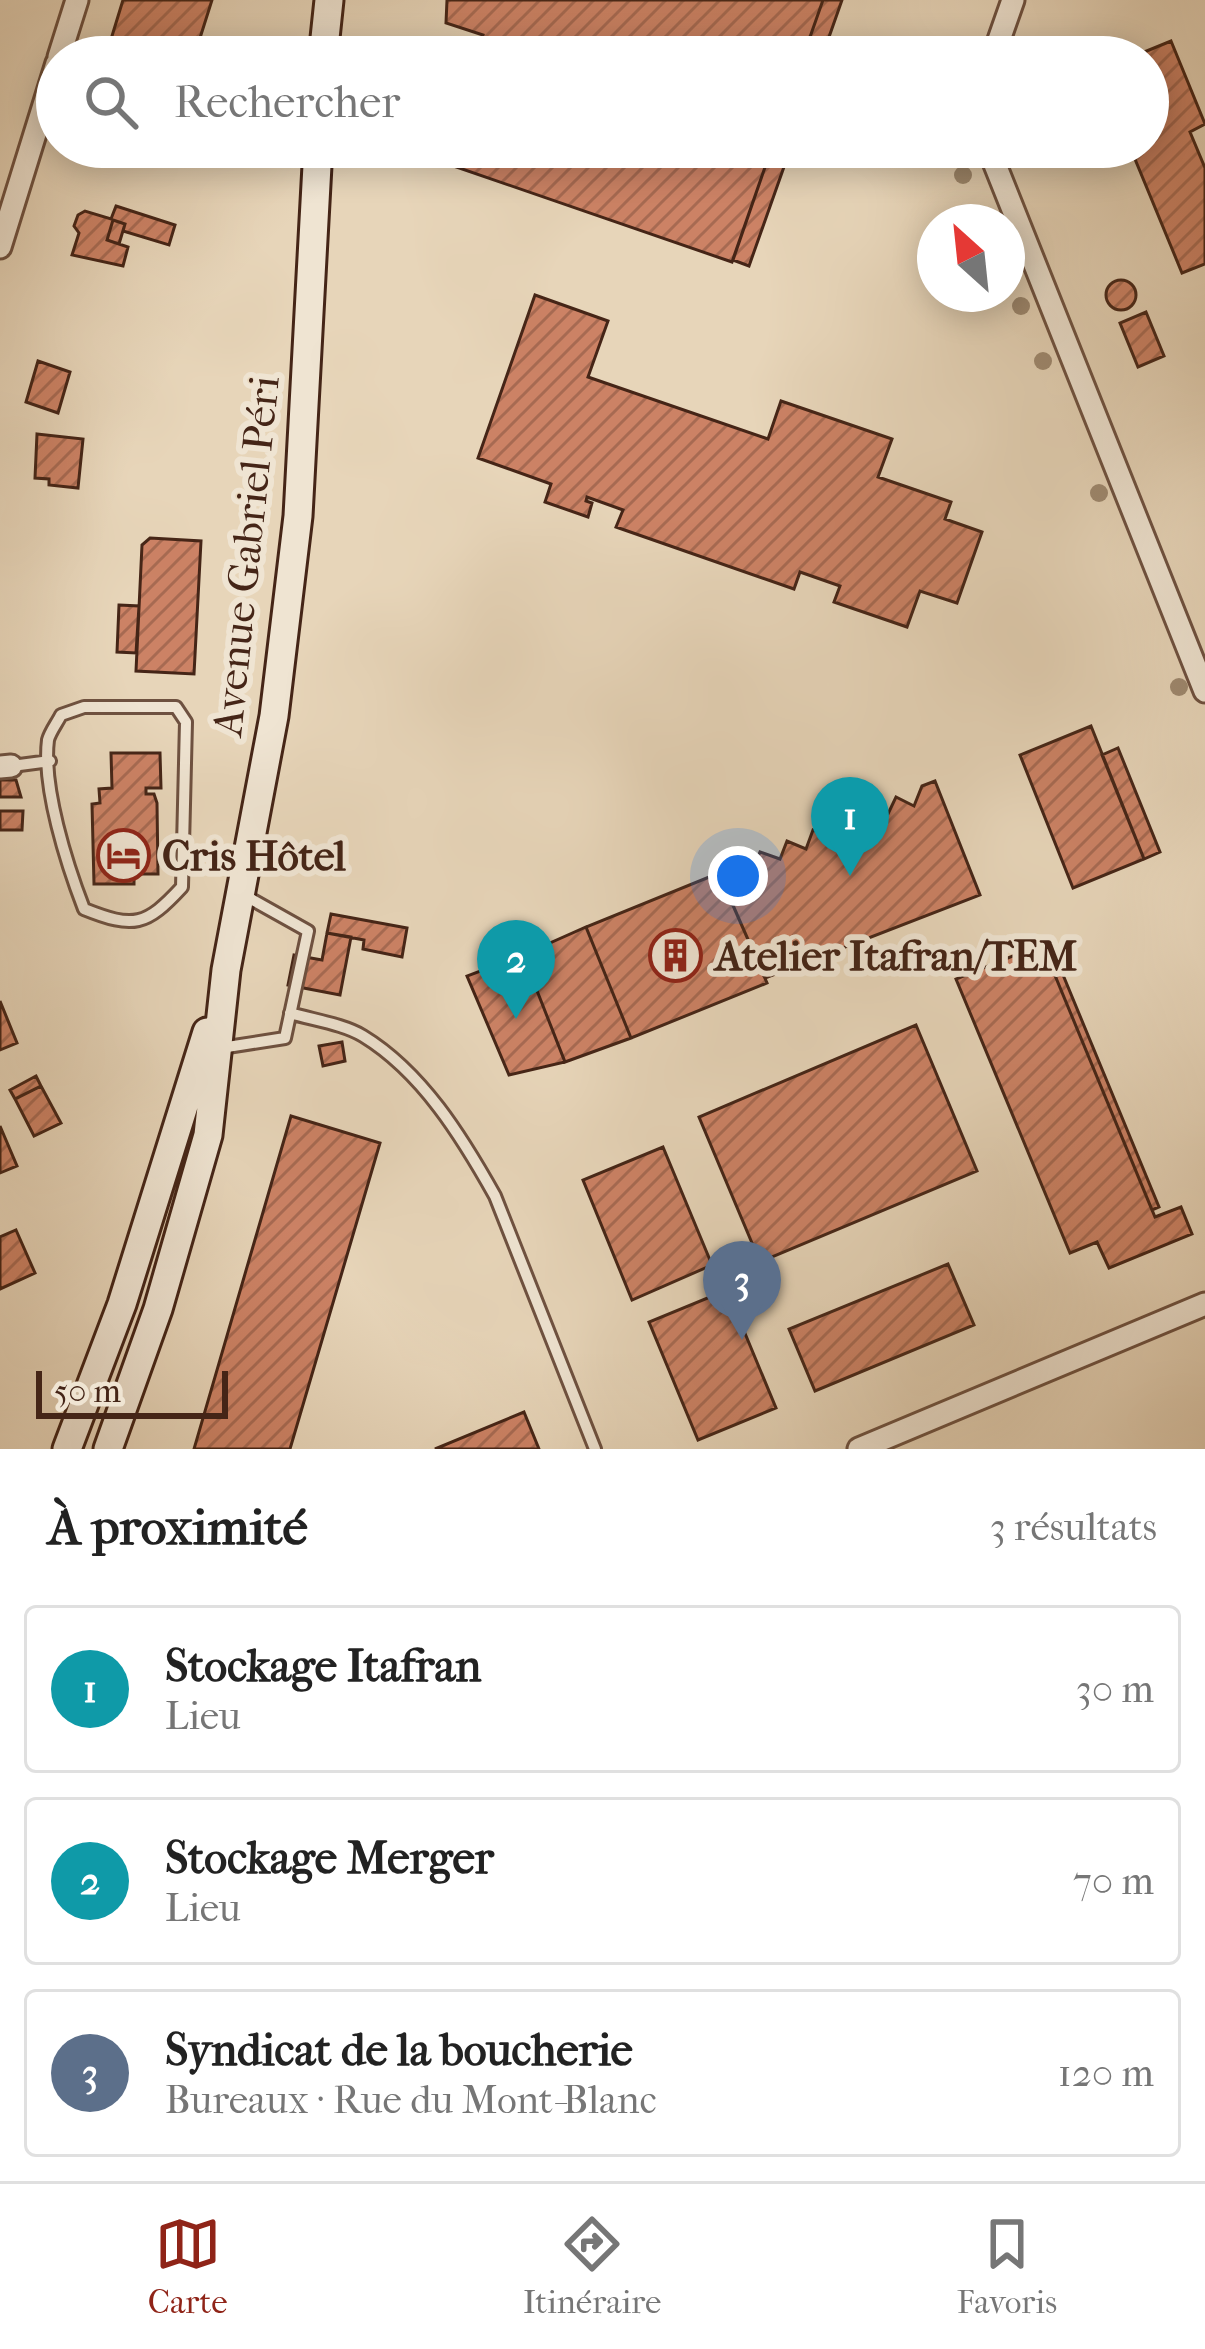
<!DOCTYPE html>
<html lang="fr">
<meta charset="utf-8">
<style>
:root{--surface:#fff;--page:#f2f2f2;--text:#222;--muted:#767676;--line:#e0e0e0;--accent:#8f2418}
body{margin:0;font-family:"IM FELL French Canon",serif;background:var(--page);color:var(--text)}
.compass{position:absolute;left:917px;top:204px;width:108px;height:108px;border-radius:50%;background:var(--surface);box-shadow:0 6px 30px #0003;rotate:333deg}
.scale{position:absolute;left:36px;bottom:30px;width:192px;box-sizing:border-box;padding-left:12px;border:6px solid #452517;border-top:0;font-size:33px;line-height:42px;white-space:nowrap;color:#452517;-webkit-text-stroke:9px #efe4d2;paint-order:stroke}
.you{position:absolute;left:738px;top:876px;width:42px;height:42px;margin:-30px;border:9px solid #fff;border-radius:50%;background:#1a73e8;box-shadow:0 0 0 18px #1a73e833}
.badge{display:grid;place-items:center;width:78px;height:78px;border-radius:50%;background:var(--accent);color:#fff;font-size:39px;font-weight:700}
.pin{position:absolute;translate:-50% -99px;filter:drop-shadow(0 3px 6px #0008)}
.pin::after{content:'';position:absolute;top:63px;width:42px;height:36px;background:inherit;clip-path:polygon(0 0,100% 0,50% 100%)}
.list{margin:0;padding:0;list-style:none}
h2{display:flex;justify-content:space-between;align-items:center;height:156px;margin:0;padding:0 48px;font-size:51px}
h2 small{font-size:39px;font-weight:400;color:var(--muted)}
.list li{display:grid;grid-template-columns:78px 1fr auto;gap:36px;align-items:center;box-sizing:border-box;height:168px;margin:0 24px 24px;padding:0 24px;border:3px solid var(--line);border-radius:12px}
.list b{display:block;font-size:45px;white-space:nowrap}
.list p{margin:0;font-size:39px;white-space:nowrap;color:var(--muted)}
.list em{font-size:39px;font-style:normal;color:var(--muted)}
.icon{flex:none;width:66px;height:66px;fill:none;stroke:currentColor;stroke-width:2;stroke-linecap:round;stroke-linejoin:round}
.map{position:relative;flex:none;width:1205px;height:1449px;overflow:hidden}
.search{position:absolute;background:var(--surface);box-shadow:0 6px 30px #0003;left:36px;right:36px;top:36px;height:132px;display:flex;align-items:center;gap:30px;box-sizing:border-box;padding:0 42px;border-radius:66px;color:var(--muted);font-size:45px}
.sheet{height:732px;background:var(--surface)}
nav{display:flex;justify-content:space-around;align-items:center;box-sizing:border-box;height:168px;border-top:3px solid var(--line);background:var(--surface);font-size:33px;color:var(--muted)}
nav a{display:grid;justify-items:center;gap:6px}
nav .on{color:var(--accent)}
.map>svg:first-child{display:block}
.building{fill:url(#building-hatch);stroke:#452517;stroke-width:3}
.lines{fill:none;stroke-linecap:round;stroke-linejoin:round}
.service-casing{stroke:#6e5140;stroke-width:16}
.minor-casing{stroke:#6e5140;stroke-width:27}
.secondary-casing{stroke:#452517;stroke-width:33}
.service{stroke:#efe4d2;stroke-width:10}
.minor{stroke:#efe4d2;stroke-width:21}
.secondary{stroke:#efe4d2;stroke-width:27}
.tree{fill:#9e8970}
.labels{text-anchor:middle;stroke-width:12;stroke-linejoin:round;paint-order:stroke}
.street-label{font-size:42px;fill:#452517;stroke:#efe4d2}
.poi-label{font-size:42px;font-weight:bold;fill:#452517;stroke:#efe4d2;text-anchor:start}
</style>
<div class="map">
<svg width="1205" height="1449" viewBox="0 0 1205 1449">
<defs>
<pattern id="building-hatch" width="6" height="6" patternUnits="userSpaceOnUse" patternTransform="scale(3)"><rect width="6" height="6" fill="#cc8265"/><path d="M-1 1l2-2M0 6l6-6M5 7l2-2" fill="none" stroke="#a76a52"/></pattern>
</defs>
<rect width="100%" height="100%" fill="#e7d5b9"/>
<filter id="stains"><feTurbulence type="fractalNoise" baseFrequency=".00167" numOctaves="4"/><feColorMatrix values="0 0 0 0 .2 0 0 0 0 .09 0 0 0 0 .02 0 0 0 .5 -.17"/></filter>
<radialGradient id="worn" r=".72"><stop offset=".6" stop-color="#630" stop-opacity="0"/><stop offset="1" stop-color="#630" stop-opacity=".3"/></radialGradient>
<path class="building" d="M 123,0 L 212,0 L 194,57 L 134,57 L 108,49 Z
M 447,0 L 823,0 L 803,57 L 475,57 L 483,35 L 446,23 Z
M 823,0 L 842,0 L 822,57 L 803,57 Z
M 1171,41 L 1205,124 L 1190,132 L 1205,168 L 1205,264 L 1182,273 L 1130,147 L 1148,147 L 1148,57 L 1132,57 Z
M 444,147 L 772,147 L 732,262 L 439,161 Z
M 772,147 L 791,147 L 749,266 L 733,260 Z
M 116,206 L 175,225 L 169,245 L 123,231 L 125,224 L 113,220 L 107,240 L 128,247 L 123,266 L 72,255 L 79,233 L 74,226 L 78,215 L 85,211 L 111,219 Z
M 113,220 L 125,224 L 119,244 L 107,240 Z
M1106 295a15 15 0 1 1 30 0a15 15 0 1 1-30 0Z
M 535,295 L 608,321 L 588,377 L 768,439 L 781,401 L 892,439 L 878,477 L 951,502 L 945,519 L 982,532 L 957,603 L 920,591 L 907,627 L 834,602 L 840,586 L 800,572 L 794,589 L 616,527 L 623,510 L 587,497 L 586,501 L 592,503 L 588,517 L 545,502 L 551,484 L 478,458 Z
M 1146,312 L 1164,356 L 1138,367 L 1120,323 Z
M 38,361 L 70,372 L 58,413 L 26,402 Z
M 37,434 L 83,439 L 78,488 L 49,485 L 49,479 L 35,478 Z
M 150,538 L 201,541 L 194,674 L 136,671 L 142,545 Z
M 119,605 L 139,606 L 136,653 L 117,652 Z
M 1091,726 L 1144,859 L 1073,888 L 1020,755 Z
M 1118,748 L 1160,852 L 1144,859 L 1102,755 Z
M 111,753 L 160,753 L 161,788 L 146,788 L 146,794 L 154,794 L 157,803 L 158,874 L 134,874 L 134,884 L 94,884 L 92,804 L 100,803 L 99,789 L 112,788 Z
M 0,780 L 16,780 L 21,797 L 0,797 Z
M 935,781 L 980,895 L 765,978 L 723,883 L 734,862 L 753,869 L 760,852 L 780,859 L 787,841 L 806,849 L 813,830 L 831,838 L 840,819 L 860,827 L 869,808 L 887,816 L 896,797 L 914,806 L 922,786 Z
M 0,811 L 23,811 L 22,830 L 0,830 Z
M 719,873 L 767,983 L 631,1038 L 586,927 Z
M 331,914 L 407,928 L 402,957 L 363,949 L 364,940 L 327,933 Z
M 586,927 L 631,1038 L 565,1062 L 523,955 Z
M 327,933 L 351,937 L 340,995 L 288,985 L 294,955 L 322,960 Z
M 1049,941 L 1159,1207 L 1152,1210 L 1042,944 Z
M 1042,944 L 1155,1217 L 1181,1207 L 1192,1234 L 1109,1268 L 1097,1242 L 1070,1253 L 956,979 Z
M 523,955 L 565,1062 L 509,1075 L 467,976 Z
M 0,1001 L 17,1043 L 0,1050 Z
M 916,1025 L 977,1171 L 760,1262 L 699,1117 Z
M 342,1042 L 345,1061 L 323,1066 L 319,1046 Z
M 36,1076 L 41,1086 L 15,1099 L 10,1090 Z
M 41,1086 L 61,1123 L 34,1136 L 15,1099 Z
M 291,1116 L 380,1143 L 290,1449 L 194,1449 Z
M 0,1126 L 17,1166 L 0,1173 Z
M 663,1147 L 712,1265 L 632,1300 L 583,1180 Z
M 16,1230 L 35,1273 L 0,1289 L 0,1237 Z
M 948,1264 L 974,1325 L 815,1391 L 789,1329 Z
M 727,1290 L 776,1408 L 698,1440 L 649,1322 Z
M 524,1412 L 539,1449 L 435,1449 Z"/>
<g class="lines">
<defs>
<path id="service" d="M 84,707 L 176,707 L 186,722 L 182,887 C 146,926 134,929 84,909 C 67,865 42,787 48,740 C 50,732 57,723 61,715 Z
M 12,766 L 50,761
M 290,1013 C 313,1020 343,1024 363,1036 C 422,1072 462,1137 495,1196 L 595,1449
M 221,1048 L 285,1038 L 308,931 L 242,894"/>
<path id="minor" d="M 59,57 L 77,0
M 993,57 L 1013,0
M 992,147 L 994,162 L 1205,691
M 0,247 L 57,63
M 0,767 L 11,766
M 859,1449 L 1205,1304"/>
<path id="secondary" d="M 323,57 L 329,0
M 67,1449 L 122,1304 L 207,1032
M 108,1449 L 158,1309 L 208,1135 L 226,970 L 274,716 L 298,516 L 318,147"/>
</defs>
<use href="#service" class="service-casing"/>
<use href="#minor" class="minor-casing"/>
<use href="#secondary" class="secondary-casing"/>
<use href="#service" class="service"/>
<use href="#minor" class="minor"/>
<use href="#secondary" class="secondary"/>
</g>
<g class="tree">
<circle cx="963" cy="175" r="9"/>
<circle cx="1021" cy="306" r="9"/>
<circle cx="1043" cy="361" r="9"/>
<circle cx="1099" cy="493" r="9"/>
<circle cx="1179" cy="687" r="9"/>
</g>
<defs>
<symbol id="hotel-ring" viewBox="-11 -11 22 22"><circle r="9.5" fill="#efe4d2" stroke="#8f2418" stroke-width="1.5"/><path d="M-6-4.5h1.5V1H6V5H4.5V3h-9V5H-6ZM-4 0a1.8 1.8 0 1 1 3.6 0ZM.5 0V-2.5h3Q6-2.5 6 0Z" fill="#8f2418"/></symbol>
<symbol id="building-ring" viewBox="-11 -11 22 22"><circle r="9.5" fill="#efe4d2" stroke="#8f2418" stroke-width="1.5"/><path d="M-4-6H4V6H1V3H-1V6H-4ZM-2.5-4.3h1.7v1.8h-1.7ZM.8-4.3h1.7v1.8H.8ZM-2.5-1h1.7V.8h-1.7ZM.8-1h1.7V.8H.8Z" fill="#8f2418"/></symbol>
</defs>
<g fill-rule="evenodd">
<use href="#hotel-ring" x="94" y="826" width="59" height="59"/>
<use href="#building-ring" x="646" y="926" width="59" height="59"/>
</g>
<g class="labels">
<g class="street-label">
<text transform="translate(245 556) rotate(-84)" y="15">Avenue Gabriel Péri</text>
</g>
<g class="poi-label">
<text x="162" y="870">Cris Hôtel</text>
<text x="715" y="970">Atelier Itafran/TEM</text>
</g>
</g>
<rect width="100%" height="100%" filter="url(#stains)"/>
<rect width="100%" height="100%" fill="url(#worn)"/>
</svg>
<svg class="compass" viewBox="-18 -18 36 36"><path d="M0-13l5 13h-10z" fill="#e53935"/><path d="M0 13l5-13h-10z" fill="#767676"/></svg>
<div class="scale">50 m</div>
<div class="you"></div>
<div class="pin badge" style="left:850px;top:876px;background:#0f9aa8">1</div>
<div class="pin badge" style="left:516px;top:1019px;background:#0f9aa8">2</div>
<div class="pin badge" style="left:742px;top:1340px;background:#5c6f8a">3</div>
<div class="search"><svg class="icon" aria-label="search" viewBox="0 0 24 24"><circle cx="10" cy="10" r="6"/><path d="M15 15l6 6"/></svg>Rechercher</div>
</div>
<section class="sheet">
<h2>À proximité<small>3 résultats</small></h2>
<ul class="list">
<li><span class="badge" style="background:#0f9aa8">1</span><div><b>Stockage Itafran</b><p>Lieu</p></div><em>30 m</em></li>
<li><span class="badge" style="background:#0f9aa8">2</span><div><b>Stockage Merger</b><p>Lieu</p></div><em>70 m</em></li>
<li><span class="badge" style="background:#5c6f8a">3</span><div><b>Syndicat de la boucherie</b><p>Bureaux · Rue du Mont-Blanc</p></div><em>120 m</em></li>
</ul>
</section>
<nav>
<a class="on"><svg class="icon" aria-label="map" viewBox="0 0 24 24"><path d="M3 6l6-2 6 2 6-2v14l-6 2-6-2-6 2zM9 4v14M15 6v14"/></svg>Carte</a>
<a><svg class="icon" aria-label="directions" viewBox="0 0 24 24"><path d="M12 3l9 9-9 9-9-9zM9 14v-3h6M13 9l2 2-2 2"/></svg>Itinéraire</a>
<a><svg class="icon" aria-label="saved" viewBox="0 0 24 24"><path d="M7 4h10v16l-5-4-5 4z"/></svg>Favoris</a>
</nav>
